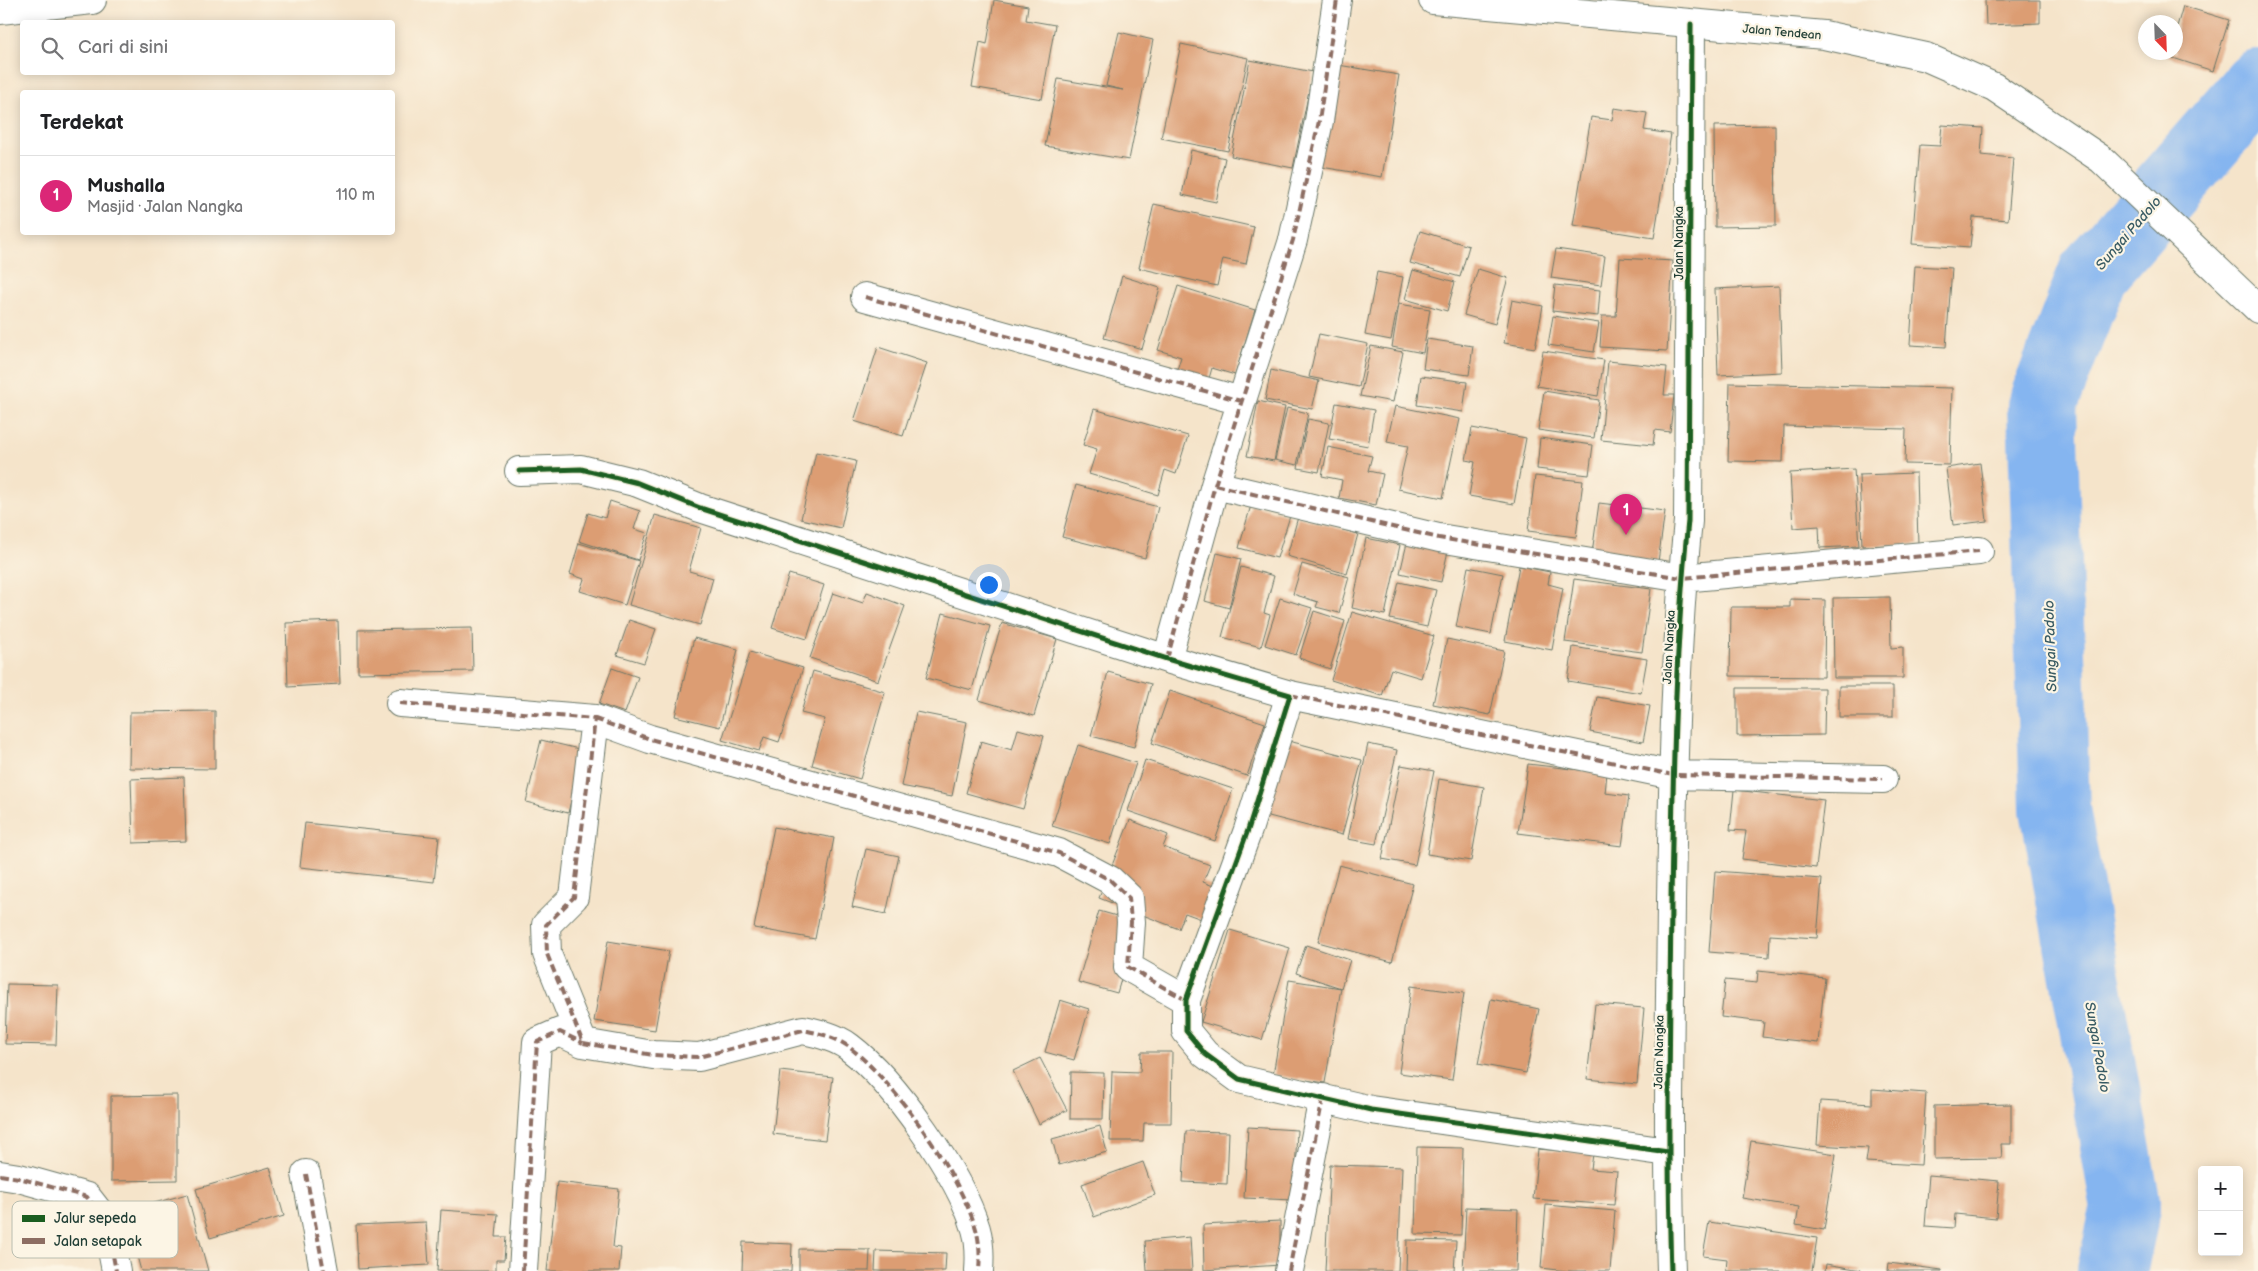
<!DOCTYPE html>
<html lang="id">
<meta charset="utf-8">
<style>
:root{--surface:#fff;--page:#f2f2f2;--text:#202124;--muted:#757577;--line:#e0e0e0;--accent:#db2777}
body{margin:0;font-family:"Balsamiq Sans",sans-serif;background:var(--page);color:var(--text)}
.controls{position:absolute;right:15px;bottom:15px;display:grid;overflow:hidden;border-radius:5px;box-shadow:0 2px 12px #0003}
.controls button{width:45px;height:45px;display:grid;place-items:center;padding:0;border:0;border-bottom:1px solid var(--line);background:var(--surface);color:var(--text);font:25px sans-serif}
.compass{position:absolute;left:2138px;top:15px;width:45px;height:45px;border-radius:50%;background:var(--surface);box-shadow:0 2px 12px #0003;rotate:157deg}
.you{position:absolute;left:988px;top:584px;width:18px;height:18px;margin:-12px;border:4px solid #fff;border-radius:50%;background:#1a73e8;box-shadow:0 0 0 8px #1a73e833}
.badge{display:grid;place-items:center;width:32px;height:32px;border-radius:50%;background:var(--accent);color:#fff;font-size:16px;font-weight:700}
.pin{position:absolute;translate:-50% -41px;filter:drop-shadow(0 1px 2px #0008)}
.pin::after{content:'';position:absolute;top:26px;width:18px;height:15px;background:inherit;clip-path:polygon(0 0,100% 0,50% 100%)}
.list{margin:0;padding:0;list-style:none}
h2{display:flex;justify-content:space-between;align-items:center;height:65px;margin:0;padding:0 20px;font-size:21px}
h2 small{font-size:16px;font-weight:400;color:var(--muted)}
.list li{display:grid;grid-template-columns:32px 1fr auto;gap:15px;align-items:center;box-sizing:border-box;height:80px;padding:0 20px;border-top:1px solid var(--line)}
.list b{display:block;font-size:19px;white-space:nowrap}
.list p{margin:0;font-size:16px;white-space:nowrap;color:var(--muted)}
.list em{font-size:16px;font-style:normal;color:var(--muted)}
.icon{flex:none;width:28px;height:28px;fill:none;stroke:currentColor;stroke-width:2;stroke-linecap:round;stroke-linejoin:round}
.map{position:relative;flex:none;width:2258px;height:1271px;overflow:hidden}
.search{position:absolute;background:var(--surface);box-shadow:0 2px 12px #0003;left:20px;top:20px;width:375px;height:55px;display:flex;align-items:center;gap:12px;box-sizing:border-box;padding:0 18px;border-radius:5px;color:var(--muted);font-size:19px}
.panel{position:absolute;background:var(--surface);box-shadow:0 2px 12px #0003;left:20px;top:90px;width:375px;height:145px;border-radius:5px}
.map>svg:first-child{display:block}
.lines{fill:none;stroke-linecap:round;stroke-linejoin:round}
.river{stroke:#85b5f0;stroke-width:70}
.building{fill:#dc9d73}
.minor-casing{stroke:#6a7768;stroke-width:30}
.tertiary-casing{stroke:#6a7768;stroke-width:30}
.minor{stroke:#fff;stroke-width:28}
.tertiary{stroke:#fff;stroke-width:28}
.quiet{stroke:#8d6e63;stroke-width:4;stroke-dasharray:8 4;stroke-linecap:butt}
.cycleway-casing{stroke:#fcf5e5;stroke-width:8}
.cycleway{stroke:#1b5e20;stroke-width:5}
.labels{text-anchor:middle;stroke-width:4.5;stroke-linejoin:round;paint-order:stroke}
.street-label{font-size:12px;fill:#1f3d34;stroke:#fcf5e5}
.water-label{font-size:14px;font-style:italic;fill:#385b63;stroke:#fcf5e5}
.key{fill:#fcf5e5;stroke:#babeb0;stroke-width:1}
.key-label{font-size:14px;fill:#1f3d34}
</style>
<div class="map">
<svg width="2258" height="1271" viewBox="0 0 2258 1271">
<rect width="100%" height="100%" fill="#fcf5e5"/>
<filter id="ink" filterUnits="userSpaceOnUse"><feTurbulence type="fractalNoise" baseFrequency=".02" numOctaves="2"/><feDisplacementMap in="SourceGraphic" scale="10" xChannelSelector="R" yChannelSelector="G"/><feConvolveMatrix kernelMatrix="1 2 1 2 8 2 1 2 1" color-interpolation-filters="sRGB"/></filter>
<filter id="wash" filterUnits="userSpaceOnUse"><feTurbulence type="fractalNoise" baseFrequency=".0096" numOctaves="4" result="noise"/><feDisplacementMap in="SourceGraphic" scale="20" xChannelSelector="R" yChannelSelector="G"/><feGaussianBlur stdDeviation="1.12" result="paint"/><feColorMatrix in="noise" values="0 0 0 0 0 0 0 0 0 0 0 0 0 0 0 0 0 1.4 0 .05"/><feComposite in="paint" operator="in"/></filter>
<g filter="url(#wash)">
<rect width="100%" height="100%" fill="#f5e4ca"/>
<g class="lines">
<path class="river" d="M 2112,1271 L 2126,1207 L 2055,809 L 2042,406 L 2093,273 L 2258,84"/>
</g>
<g id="blocks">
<path class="building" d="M 994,0 L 1028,6 L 1026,20 L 1055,25 L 1042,99 L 972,87 L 980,42 L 987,44 Z
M 1985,0 L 2040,0 L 2040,23 L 1986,25 Z
M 2183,6 L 2229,20 L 2213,71 L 2167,56 L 2168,52 L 2176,52 L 2176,30 Z
M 1119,32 L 1153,40 L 1129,160 L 1045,146 L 1058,79 L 1123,90 L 1106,86 Z
M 1181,44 L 1248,58 L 1228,151 L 1161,138 Z
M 1250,60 L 1313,72 L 1293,168 L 1231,156 Z
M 1332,64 L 1399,75 L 1382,177 L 1315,166 Z
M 1614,108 L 1647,113 L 1644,130 L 1671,134 L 1654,238 L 1573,225 L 1591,117 L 1612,120 Z
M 1775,125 L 1776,226 L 1715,227 L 1714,126 Z
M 1942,125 L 1983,128 L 1981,155 L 2013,158 L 2008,220 L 1973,217 L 1970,248 L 1912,244 L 1920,145 L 1940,146 Z
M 1191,150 L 1225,158 L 1216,202 L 1182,195 Z
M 1154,204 L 1254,227 L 1246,264 L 1223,259 L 1217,286 L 1139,268 Z
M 1420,231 L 1469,246 L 1460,277 L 1410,263 Z
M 1556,249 L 1605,256 L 1601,285 L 1551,278 Z
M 1620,258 L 1673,261 L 1667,351 L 1600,347 L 1602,316 L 1616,316 Z
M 1915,266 L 1952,268 L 1946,347 L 1910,345 Z
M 1478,269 L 1508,278 L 1495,324 L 1464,315 Z
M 1413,270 L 1455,282 L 1447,311 L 1405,299 Z
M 1377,272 L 1403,277 L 1391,340 L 1365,335 Z
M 1122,276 L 1160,288 L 1142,349 L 1104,338 Z
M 1555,285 L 1600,290 L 1598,316 L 1552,311 Z
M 1178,286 L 1255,310 L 1235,375 L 1212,368 L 1208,382 L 1176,373 L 1181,357 L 1158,350 Z
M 1779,286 L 1782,372 L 1718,375 L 1715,289 Z
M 1512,300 L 1543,306 L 1535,348 L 1504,343 Z
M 1399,304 L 1430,309 L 1423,353 L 1392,347 Z
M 1553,316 L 1599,323 L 1594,352 L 1548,345 Z
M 1319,334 L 1368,344 L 1359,387 L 1309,377 Z
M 1427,339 L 1473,346 L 1469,375 L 1423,369 Z
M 1371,346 L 1403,352 L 1393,402 L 1360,396 Z
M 878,347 L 927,363 L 903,436 L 854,421 Z
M 1543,351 L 1604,360 L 1598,396 L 1537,386 Z
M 1608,361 L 1667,367 L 1664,395 L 1674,395 L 1670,432 L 1655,430 L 1653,445 L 1601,440 Z
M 1271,370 L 1319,381 L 1312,409 L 1265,400 Z
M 1421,376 L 1467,382 L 1463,412 L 1417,405 Z
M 1730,383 L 1952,388 L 1950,465 L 1905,464 L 1906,429 L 1784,426 L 1783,462 L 1728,461 Z
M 1544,391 L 1599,400 L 1594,438 L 1538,430 Z
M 1258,401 L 1285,407 L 1274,461 L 1247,456 Z
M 1336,403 L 1374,410 L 1368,446 L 1329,439 Z
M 1395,406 L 1460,419 L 1443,498 L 1398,489 L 1408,446 L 1387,442 Z
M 1287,408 L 1308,413 L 1297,465 L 1275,460 Z
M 1094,409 L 1188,436 L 1176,474 L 1165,470 L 1158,495 L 1089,474 L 1097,449 L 1083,445 Z
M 1308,419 L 1329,423 L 1319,472 L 1298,468 Z
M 1472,428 L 1526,438 L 1514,504 L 1469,496 L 1475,462 L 1466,460 Z
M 1540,438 L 1593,445 L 1589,475 L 1537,469 Z
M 1328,447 L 1372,456 L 1368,471 L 1383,474 L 1376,505 L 1339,498 L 1342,480 L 1322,476 Z
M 816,452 L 856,461 L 841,528 L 801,519 Z
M 1980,463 L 1987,521 L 1953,525 L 1946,468 Z
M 1854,469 L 1859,546 L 1820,548 L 1819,526 L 1793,528 L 1790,473 Z
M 1916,473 L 1918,544 L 1862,546 L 1859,475 Z
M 1535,476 L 1583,481 L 1576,537 L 1528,531 Z
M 1076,485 L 1158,507 L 1145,558 L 1062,537 Z
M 610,501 L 640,511 L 634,529 L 647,533 L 638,560 L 579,541 L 588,513 L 605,518 Z
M 1599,503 L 1665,511 L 1658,562 L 1592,553 Z
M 1251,505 L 1290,516 L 1277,558 L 1239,548 Z
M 655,515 L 701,528 L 689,571 L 713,578 L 700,625 L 629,605 Z
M 1298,517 L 1358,534 L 1347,574 L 1287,556 Z
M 1366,538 L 1400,545 L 1385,615 L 1352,608 Z
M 579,543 L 639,561 L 625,605 L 580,591 L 584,579 L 570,574 Z
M 1407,543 L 1448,551 L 1441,582 L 1400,573 Z
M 1217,553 L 1241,559 L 1229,608 L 1205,601 Z
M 1302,564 L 1349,577 L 1339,613 L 1316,607 L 1318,602 L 1293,594 Z
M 1519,566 L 1550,572 L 1548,584 L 1563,588 L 1552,650 L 1505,641 Z
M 1241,567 L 1274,576 L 1264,613 L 1270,615 L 1261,647 L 1222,637 Z
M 1468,567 L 1503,574 L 1491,634 L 1456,627 Z
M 789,574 L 824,585 L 807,639 L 772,628 Z
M 1574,579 L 1651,589 L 1642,652 L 1565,642 Z
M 1399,582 L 1436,590 L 1427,627 L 1390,619 Z
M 867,592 L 905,606 L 878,681 L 810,658 L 833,593 L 863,603 Z
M 1890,597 L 1891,648 L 1903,647 L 1903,678 L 1834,678 L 1833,598 Z
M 1280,598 L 1312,608 L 1296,655 L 1265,645 Z
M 1790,599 L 1825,600 L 1824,677 L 1730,676 L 1731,607 L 1790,607 Z
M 1314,611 L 1345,621 L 1330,669 L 1299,658 Z
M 1352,612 L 1434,636 L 1421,678 L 1391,669 L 1382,696 L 1331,680 Z
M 943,613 L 990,626 L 972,690 L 926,678 Z
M 629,620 L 656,629 L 644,663 L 617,655 Z
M 338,621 L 340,684 L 288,687 L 286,623 Z
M 1002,623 L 1057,639 L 1034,716 L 979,700 Z
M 472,628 L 473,671 L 358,673 L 358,630 Z
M 694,638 L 738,649 L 720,727 L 675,716 Z
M 1447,639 L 1504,651 L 1490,715 L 1433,704 Z
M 1573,647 L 1647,659 L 1641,693 L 1568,681 Z
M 750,652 L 803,668 L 779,742 L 764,737 L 759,751 L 722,740 Z
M 612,668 L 638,677 L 625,713 L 599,704 Z
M 813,671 L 885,692 L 860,779 L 812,765 L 825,719 L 801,713 Z
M 1108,672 L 1151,684 L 1134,747 L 1091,736 Z
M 1839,686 L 1893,686 L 1893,717 L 1839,717 Z
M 1737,688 L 1825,688 L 1824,735 L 1737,736 Z
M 1170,691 L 1265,723 L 1247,776 L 1152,743 Z
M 1597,697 L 1650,706 L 1643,742 L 1590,732 Z
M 215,711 L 215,769 L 129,768 L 130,712 Z
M 916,712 L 967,722 L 952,796 L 901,786 Z
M 1018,729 L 1044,736 L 1023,809 L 966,793 L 981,741 L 1012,750 Z
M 541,740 L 583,750 L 568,813 L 526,802 Z
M 1285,740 L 1362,760 L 1342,835 L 1265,815 Z
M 1368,744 L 1397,750 L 1376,844 L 1348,839 Z
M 1078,745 L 1136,763 L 1110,844 L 1052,826 Z
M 1145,760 L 1233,789 L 1215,841 L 1128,811 Z
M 1528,764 L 1607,773 L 1605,793 L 1629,796 L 1622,846 L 1518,833 Z
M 1401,765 L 1434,771 L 1415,865 L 1382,859 Z
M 184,777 L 186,841 L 133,843 L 131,779 Z
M 1439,779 L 1484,787 L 1471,861 L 1427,854 Z
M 1734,790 L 1824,800 L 1816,868 L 1742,859 L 1746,831 L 1730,830 Z
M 1130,820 L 1168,835 L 1163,847 L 1210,865 L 1203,882 L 1216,887 L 1204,920 L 1185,913 L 1179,929 L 1099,898 Z
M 305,823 L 439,837 L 434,882 L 300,867 Z
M 774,827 L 834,838 L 815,939 L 754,928 Z
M 866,849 L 899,856 L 886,914 L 852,907 Z
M 1339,865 L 1413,884 L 1392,962 L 1318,942 Z
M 1715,871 L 1822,879 L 1817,938 L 1770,935 L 1769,957 L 1709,952 Z
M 1099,911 L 1138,922 L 1117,993 L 1078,982 Z
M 1230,930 L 1290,948 L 1262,1040 L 1201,1022 Z
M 608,941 L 669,951 L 655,1030 L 594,1021 Z
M 1306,945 L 1350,960 L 1341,988 L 1325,1083 L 1273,1075 L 1289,980 L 1341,988 L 1296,973 Z
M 1758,971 L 1825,978 L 1818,1043 L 1762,1037 L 1764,1022 L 1721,1017 L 1725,980 L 1757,983 Z
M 7,984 L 58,985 L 56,1045 L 5,1044 Z
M 1411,986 L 1464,993 L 1452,1080 L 1399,1073 Z
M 1491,999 L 1539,1009 L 1526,1073 L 1478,1064 Z
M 1060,1000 L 1089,1009 L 1074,1060 L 1045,1052 Z
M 1595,1004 L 1644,1008 L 1637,1084 L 1587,1079 Z
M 1141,1052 L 1172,1052 L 1171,1123 L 1144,1123 L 1143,1141 L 1110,1141 L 1112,1071 L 1140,1072 Z
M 1040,1058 L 1067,1110 L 1039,1124 L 1013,1071 Z
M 780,1071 L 833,1077 L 825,1140 L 773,1134 Z
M 1071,1072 L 1104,1073 L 1103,1119 L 1070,1119 Z
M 1872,1089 L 1926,1093 L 1921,1165 L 1866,1162 L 1868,1148 L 1817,1145 L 1820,1101 L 1872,1104 Z
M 177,1095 L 177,1180 L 111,1181 L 111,1096 Z
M 2011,1104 L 2011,1144 L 2001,1144 L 2002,1158 L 1934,1159 L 1934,1106 Z
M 1100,1126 L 1107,1152 L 1059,1165 L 1052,1139 Z
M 1248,1127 L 1297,1130 L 1294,1200 L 1244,1198 Z
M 1186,1131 L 1229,1132 L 1227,1184 L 1183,1182 Z
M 1751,1141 L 1836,1154 L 1824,1230 L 1796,1225 L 1799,1207 L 1742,1198 Z
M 1417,1147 L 1463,1148 L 1461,1235 L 1415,1234 Z
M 1538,1149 L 1593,1154 L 1591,1169 L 1617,1171 L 1614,1205 L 1533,1199 Z
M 1143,1162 L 1155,1195 L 1094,1217 L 1082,1184 Z
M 1330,1165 L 1402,1167 L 1398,1271 L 1325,1271 Z
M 270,1167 L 284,1216 L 210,1238 L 196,1189 Z
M 1929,1175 L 1999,1181 L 1996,1218 L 1955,1214 L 1954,1228 L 1925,1226 Z
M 557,1182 L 619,1189 L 613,1247 L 621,1248 L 619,1271 L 547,1271 Z
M 187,1194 L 208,1271 L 141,1271 L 125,1211 Z
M 1546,1205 L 1615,1211 L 1610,1271 L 1567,1271 L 1541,1268 Z
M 1466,1207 L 1518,1209 L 1516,1271 L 1463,1271 Z
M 441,1210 L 498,1214 L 496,1237 L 506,1237 L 504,1260 L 496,1260 L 496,1271 L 437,1271 Z
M 1280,1221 L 1280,1265 L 1204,1270 L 1203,1225 Z
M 426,1222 L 429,1265 L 358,1269 L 356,1225 Z
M 1709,1222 L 1817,1238 L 1812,1271 L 1726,1271 L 1727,1259 L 1703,1256 Z
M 1190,1237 L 1192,1271 L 1147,1271 L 1145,1241 Z
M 1407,1240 L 1456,1241 L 1454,1271 L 1406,1271 Z
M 743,1242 L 792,1244 L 791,1271 L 742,1271 Z
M 799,1249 L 870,1250 L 869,1271 L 799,1271 Z
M 876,1251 L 946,1253 L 945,1271 L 875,1271 Z
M 1889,1263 L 1942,1270 L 1942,1271 L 1888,1271 Z
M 1826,1264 L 1861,1270 L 1861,1271 L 1825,1271 Z"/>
</g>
</g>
<g filter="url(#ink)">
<use href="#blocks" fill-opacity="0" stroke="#6a7768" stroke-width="1"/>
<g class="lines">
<defs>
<path id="minor" d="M 865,297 L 1241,401
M 519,471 L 581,469 L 638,483 L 700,508 L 1167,659 L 1290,695 L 1248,830 L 1186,1000 L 1186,1031 L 1205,1054 L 1239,1079 L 1371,1110 L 1668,1152
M 1215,485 L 1439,538 L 1682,578 L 1979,551
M 1167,659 L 1215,485 L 1293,240 L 1319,121 L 1337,0
M 1290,695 L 1673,775 L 1883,779
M 400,703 L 595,719 L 574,897 L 546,925 L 547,954 L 583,1043 L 653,1055 L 699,1057 L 803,1030 C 818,1033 836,1037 849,1047 C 894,1081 960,1175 976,1229 C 980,1243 980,1258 979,1271
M 595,719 L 650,739 L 1059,853 L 1110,880 L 1129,898 L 1131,922 L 1128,967 L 1186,1000
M 306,1174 L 324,1271
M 0,1175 L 19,1178 L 87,1197 L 101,1215 L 111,1245 L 116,1271
M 523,1271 L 537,1042 L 560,1032 L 583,1043
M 1289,1271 L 1323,1098
M 1671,1271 C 1667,1148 1670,1025 1671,901 C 1673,774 1675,647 1688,521 L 1691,24"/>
<path id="tertiary" d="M 1433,0 L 1824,35 L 1926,57 L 1994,87 L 2101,159 L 2258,309
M 0,10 L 92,0"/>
</defs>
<use href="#minor" class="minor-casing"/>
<use href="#tertiary" class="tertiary-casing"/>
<use href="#minor" class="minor"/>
<use href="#tertiary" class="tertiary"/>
<path class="quiet" d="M 865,297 L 1241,401
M 1215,485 L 1439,538 L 1682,578 L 1979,551
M 1167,659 L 1215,485 L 1293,240 L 1319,121 L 1337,0
M 1290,695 L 1673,775 L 1883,779
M 400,703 L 595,719 L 574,897 L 546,925 L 547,954 L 583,1043 L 653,1055 L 699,1057 L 803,1030 C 818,1033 836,1037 849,1047 C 894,1081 960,1175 976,1229 C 980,1243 980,1258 979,1271
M 595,719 L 650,739 L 1059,853 L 1110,880 L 1129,898 L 1131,922 L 1128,967 L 1186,1000
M 306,1174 L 324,1271
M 0,1175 L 19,1178 L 87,1197 L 101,1215 L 111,1245 L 116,1271
M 523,1271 L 537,1042 L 560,1032 L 583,1043
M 1289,1271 L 1323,1098"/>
<defs>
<path id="cycleway" d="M 519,471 L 581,469 L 638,483 L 700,508 L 1167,659 L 1290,695 L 1248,830 L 1186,1000 L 1186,1031 L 1205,1054 L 1239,1079 L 1371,1110 L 1668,1152
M 1671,1271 C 1667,1148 1670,1025 1671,901 C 1673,774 1675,647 1688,521 L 1691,24"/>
</defs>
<use href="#cycleway" class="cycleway-casing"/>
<use href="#cycleway" class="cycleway"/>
</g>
</g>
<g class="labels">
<g class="street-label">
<text transform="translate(1782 32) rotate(5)" y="4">Jalan Tendean</text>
<text transform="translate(1679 243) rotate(-90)" y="4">Jalan Nangka</text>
<text transform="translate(1669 647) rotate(-87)" y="4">Jalan Nangka</text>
<text transform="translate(1659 1052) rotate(-89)" y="4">Jalan Nangka</text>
</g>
<g class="water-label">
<text transform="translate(2128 233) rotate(-49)" y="5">Sungai Padolo</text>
<text transform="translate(2050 646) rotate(-92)" y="5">Sungai Padolo</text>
<text transform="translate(2098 1047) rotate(80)" y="5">Sungai Padolo</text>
</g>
</g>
<rect x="12" y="1201" width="166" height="57" rx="8" class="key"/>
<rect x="22" y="1215" width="23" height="7" fill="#1b5e20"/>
<rect x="22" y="1238" width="23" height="6" fill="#8d6e63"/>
<g class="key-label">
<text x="54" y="1223">Jalur sepeda</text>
<text x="54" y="1246">Jalan setapak</text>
</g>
</svg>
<div class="controls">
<button>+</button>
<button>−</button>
</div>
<svg class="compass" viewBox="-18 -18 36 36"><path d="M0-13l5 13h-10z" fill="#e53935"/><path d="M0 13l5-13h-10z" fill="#757577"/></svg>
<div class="you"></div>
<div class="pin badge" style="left:1626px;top:535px">1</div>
<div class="search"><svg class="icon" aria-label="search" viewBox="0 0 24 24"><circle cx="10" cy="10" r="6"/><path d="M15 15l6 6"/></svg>Cari di sini</div>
<section class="panel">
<h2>Terdekat<small></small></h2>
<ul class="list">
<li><span class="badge">1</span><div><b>Mushalla</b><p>Masjid · Jalan Nangka</p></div><em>110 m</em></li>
</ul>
</section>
</div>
